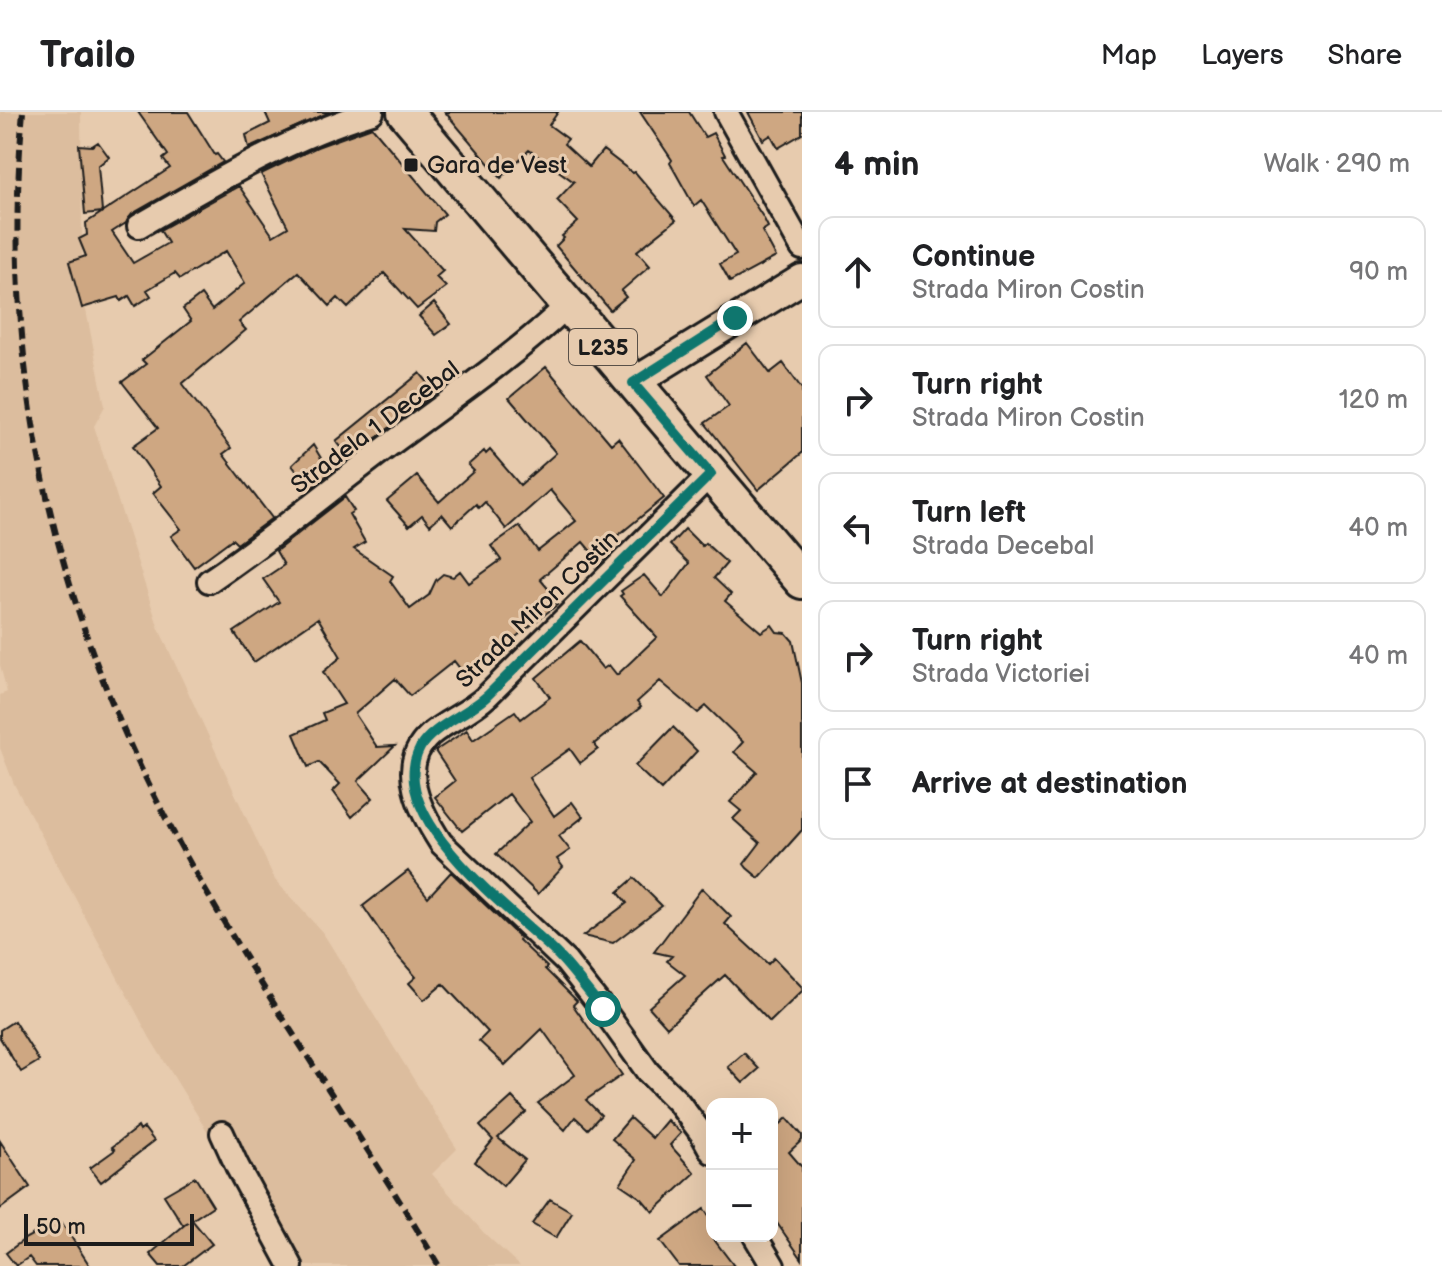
<!DOCTYPE html>
<meta charset="utf-8">
<style>
:root{--surface:#fff;--page:#f6f6f6;--text:#202124;--muted:#757577;--line:#e0e0e0}
body{margin:0;font-family:"Balsamiq Sans",sans-serif;background:var(--page);color:var(--text)}
.controls{position:absolute;right:24px;bottom:24px;display:grid;overflow:hidden;border-radius:16px;box-shadow:0 8px 32px #0002}
.controls button{width:72px;height:72px;display:grid;place-items:center;padding:0;border:0;border-bottom:2px solid var(--line);background:var(--surface);color:var(--text);font:40px sans-serif}
.scale{position:absolute;left:24px;bottom:20px;width:170px;box-sizing:border-box;padding-left:8px;border:4px solid #1c1c1c;border-top:0;font-size:22px;line-height:28px;white-space:nowrap;color:#1c1c1c;-webkit-text-stroke:6px #e7cbae;paint-order:stroke}
.stop{position:absolute;width:24px;height:24px;margin:-18px;border:6px solid #0f766e;border-radius:50%;background:#fff}
.stop.end{background:#0f766e;border-color:#fff;box-shadow:0 2px 8px #0008}
.list{margin:0;padding:0;list-style:none}
h2{display:flex;justify-content:space-between;align-items:center;height:104px;margin:0;padding:0 32px;font-size:34px}
h2 small{font-size:26px;font-weight:400;color:var(--muted)}
.list li{display:grid;grid-template-columns:52px 1fr auto;gap:24px;align-items:center;box-sizing:border-box;height:112px;margin:0 16px 16px;padding:0 16px;border:2px solid var(--line);border-radius:16px}
.list b{display:block;font-size:30px;white-space:nowrap}
.list p{margin:0;font-size:26px;white-space:nowrap;color:var(--muted)}
.list em{font-size:26px;font-style:normal;color:var(--muted)}
.icon{flex:none;width:44px;height:44px;fill:none;stroke:currentColor;stroke-width:2;stroke-linecap:round;stroke-linejoin:round}
.map{position:relative;flex:none;width:802px;height:1154px;overflow:hidden}
header{display:flex;align-items:center;gap:48px;box-sizing:border-box;height:112px;padding:0 40px;background:var(--surface);border-bottom:2px solid var(--line)}
header strong{font-size:38px}
nav{display:flex;gap:44px;margin-inline-start:auto;font-size:28px}
main{display:flex}
aside{flex:1;background:var(--surface)}
.map>svg:first-child{display:block}
.built{fill:#dcbd9e}
.building{fill:#cea782;stroke:#1c1c1c;stroke-width:2}
.lines{fill:none;stroke-linecap:round;stroke-linejoin:round}
.minor-casing{stroke:#1c1c1c;stroke-width:28}
.tertiary-casing{stroke:#1c1c1c;stroke-width:34}
.primary-casing{stroke:#1c1c1c;stroke-width:40}
.minor{stroke:#e7cbae;stroke-width:22}
.tertiary{stroke:#e7cbae;stroke-width:28}
.primary{stroke:#e7cbae;stroke-width:34}
.rail{stroke:#1c1c1c;stroke-width:6;stroke-dasharray:12 6;stroke-linecap:butt}
.route{stroke:#0f766e;stroke-width:10}
.poi-dot{fill:#1c1c1c;stroke:#e7cbae;stroke-width:3}
.labels{text-anchor:middle;stroke-width:6;stroke-linejoin:round;paint-order:stroke}
.shield{fill:#e7cbae;stroke:#595048;stroke-width:2}
.shield-label{font-size:22px;font-weight:bold;fill:#1c1c1c}
.poi-label{font-size:24px;fill:#1c1c1c;stroke:#e7cbae;text-anchor:start}
.street-label{font-size:24px;fill:#1c1c1c;stroke:#e7cbae}
</style>
<header>
<strong>Trailo</strong>
<nav><a>Map</a><a>Layers</a><a>Share</a></nav>
</header>
<main>
<div class="map">
<svg width="802" height="1154" viewBox="0 0 802 1154">
<rect width="100%" height="100%" fill="#e7cbae"/>
<filter id="ink" filterUnits="userSpaceOnUse"><feTurbulence type="fractalNoise" baseFrequency=".0125" numOctaves="2"/><feDisplacementMap in="SourceGraphic" scale="16" xChannelSelector="R" yChannelSelector="G"/><feConvolveMatrix kernelMatrix="1 2 1 2 8 2 1 2 1" color-interpolation-filters="sRGB"/></filter>
<g filter="url(#ink)">
<path class="built" d="M 0,0 L 81,0 L 82,143 L 77,153 L 105,294 L 94,314 L 159,517 L 275,768 L 323,821 L 457,1037 L 432,1062 L 484,1121 L 520,1154 L 290,1154 L 150,926 L 14,672 L 0,636 L 0,583 L 7,580 L 0,553 Z"/>
<path class="building" d="M 138,0 L 188,0 L 215,43 L 217,42 L 223,50 L 132,102 L 126,111 L 112,120 L 133,151 L 168,131 L 160,118 L 239,74 L 273,124 L 288,115 L 261,62 L 317,35 L 372,15 L 445,102 L 435,110 L 434,119 L 405,117 L 443,159 L 436,165 L 446,175 L 417,197 L 384,161 L 348,196 L 338,186 L 330,194 L 298,160 L 239,210 L 246,218 L 182,272 L 231,336 L 223,342 L 272,406 L 237,432 L 232,427 L 194,455 L 171,424 L 181,417 L 153,381 L 161,374 L 133,334 L 158,316 L 122,270 L 146,252 L 142,248 L 191,209 L 183,197 L 201,183 L 212,198 L 245,171 L 226,139 L 180,167 L 175,161 L 147,178 L 151,184 L 135,194 L 129,184 L 121,189 L 119,185 L 82,196 L 69,150 L 86,144 L 79,127 L 87,123 L 86,111 L 170,56 L 163,47 L 168,43 Z
M 265,0 L 330,0 L 249,36 L 246,23 L 270,11 Z
M 445,0 L 558,0 L 549,13 L 568,27 L 564,32 L 589,55 L 603,38 L 633,61 L 635,60 L 676,108 L 637,139 L 650,154 L 621,179 L 626,185 L 610,198 L 556,134 L 564,126 L 562,124 L 578,110 L 557,88 L 574,70 L 529,38 L 501,66 Z
M 640,0 L 689,0 L 705,25 L 713,21 L 725,43 L 723,44 L 763,105 L 768,115 L 762,119 L 776,145 L 730,170 L 720,152 L 736,143 L 701,88 L 694,94 L 670,51 L 672,48 Z
M 748,0 L 802,0 L 802,22 L 778,36 L 771,23 L 763,28 Z
M 98,30 L 109,45 L 98,54 L 102,100 L 85,102 L 79,33 L 92,34 Z
M 434,191 L 451,212 L 436,223 L 419,204 Z
M 747,231 L 770,261 L 783,251 L 802,277 L 802,341 L 758,378 L 705,311 L 729,294 L 707,263 Z
M 546,255 L 611,332 L 618,326 L 664,386 L 594,443 L 583,430 L 540,467 L 556,486 L 553,489 L 557,493 L 499,538 L 500,540 L 472,563 L 465,563 L 454,549 L 410,584 L 395,567 L 355,602 L 377,635 L 395,634 L 358,669 L 373,686 L 352,705 L 333,679 L 340,672 L 319,650 L 308,655 L 294,622 L 325,608 L 322,601 L 344,592 L 323,560 L 341,545 L 318,506 L 254,550 L 234,520 L 279,490 L 263,467 L 284,453 L 276,439 L 345,385 L 354,399 L 349,402 L 365,430 L 354,437 L 393,464 L 390,469 L 410,497 L 429,483 L 436,468 L 443,462 L 453,465 L 460,459 L 469,471 L 501,448 L 491,434 L 519,414 L 538,439 L 576,409 L 550,378 L 506,417 L 485,390 L 479,396 L 476,392 L 452,414 L 442,402 L 430,413 L 422,403 L 409,414 L 387,389 L 417,364 L 439,390 L 474,359 L 468,353 L 484,339 L 486,342 L 490,338 L 520,373 L 556,341 L 509,286 Z
M 420,261 L 436,280 L 350,346 L 336,329 Z
M 313,333 L 330,361 L 310,377 L 292,353 Z
M 685,417 L 702,434 L 705,431 L 727,451 L 714,466 L 731,482 L 725,489 L 761,520 L 772,513 L 777,520 L 786,521 L 793,529 L 802,571 L 802,718 L 759,766 L 747,756 L 744,752 L 760,731 L 733,707 L 741,699 L 730,690 L 757,660 L 734,640 L 743,630 L 706,594 L 698,601 L 660,569 L 637,590 L 641,595 L 594,632 L 598,637 L 580,651 L 570,637 L 529,666 L 554,704 L 572,690 L 583,705 L 559,724 L 570,738 L 557,747 L 563,755 L 538,782 L 496,742 L 530,710 L 509,682 L 462,719 L 435,685 L 455,669 L 435,639 L 467,618 L 473,628 L 515,599 L 521,607 L 550,585 L 536,566 L 580,529 L 603,557 L 609,553 L 617,563 L 657,525 L 620,484 L 623,482 L 621,479 L 644,463 L 663,485 L 689,451 L 670,433 Z
M 673,615 L 697,639 L 661,678 L 635,654 Z
M 408,759 L 428,785 L 451,760 L 520,826 L 519,828 L 547,855 L 545,857 L 577,889 L 573,893 L 622,963 L 586,988 L 601,1003 L 588,1017 L 575,1005 L 565,1018 L 538,991 L 575,963 L 542,917 L 505,953 L 479,929 L 488,920 L 443,872 L 424,888 L 409,871 L 416,865 L 394,840 L 363,794 Z
M 634,766 L 662,794 L 613,831 L 583,824 L 627,791 L 618,780 Z
M 702,776 L 731,805 L 725,812 L 768,852 L 774,846 L 802,875 L 802,879 L 770,910 L 725,863 L 667,915 L 649,895 L 685,863 L 667,849 L 672,844 L 654,840 Z
M 14,909 L 39,949 L 21,960 L 0,926 L 0,918 Z
M 744,941 L 759,957 L 743,971 L 728,955 Z
M 512,985 L 526,1000 L 498,1026 L 525,1048 L 503,1074 L 475,1050 L 493,1028 L 480,1014 Z
M 630,1006 L 652,1026 L 667,1008 L 681,1021 L 670,1033 L 695,1061 L 653,1100 L 642,1087 L 620,1072 L 636,1048 L 612,1027 Z
M 787,1006 L 802,1023 L 802,1028 L 789,1040 L 802,1055 L 802,1147 L 772,1104 L 772,1020 Z
M 138,1015 L 140,1019 L 144,1016 L 154,1029 L 101,1070 L 90,1056 L 115,1038 L 112,1035 Z
M 0,1029 L 30,1075 L 0,1097 Z
M 195,1065 L 213,1094 L 192,1108 L 212,1132 L 183,1154 L 160,1154 L 150,1142 L 188,1110 L 183,1113 L 164,1083 Z
M 550,1087 L 572,1100 L 556,1126 L 532,1112 Z
M 704,1097 L 712,1109 L 712,1125 L 734,1154 L 679,1154 L 660,1129 Z
M 56,1110 L 58,1114 L 62,1111 L 90,1154 L 36,1154 L 29,1145 L 16,1154 L 6,1141 L 26,1126 Z"/>
<g class="lines">
<defs>
<path id="minor" d="M 726,0 L 802,136
M 139,114 C 213,71 290,25 372,0
M 711,362 L 487,584 C 469,601 446,609 430,623 C 395,654 422,702 441,731 L 566,850 L 603,897 L 648,960 L 678,990 L 702,1022 L 712,1040
M 209,469 C 275,425 335,373 399,326 C 457,283 515,243 567,194
M 222,1021 L 237,1054 L 291,1154
M 755,1124 L 773,1154"/>
<path id="tertiary" d="M 633,271 L 802,167"/>
<path id="primary" d="M 405,0 L 802,469"/>
</defs>
<use href="#minor" class="minor-casing"/>
<use href="#tertiary" class="tertiary-casing"/>
<use href="#primary" class="primary-casing"/>
<use href="#minor" class="minor"/>
<use href="#tertiary" class="tertiary"/>
<use href="#primary" class="primary"/>
<path class="rail" d="M 23,0 C 0,244 49,478 160,695 C 242,855 348,1000 439,1154"/>
</g>
</g>
<g class="lines" filter="url(#ink)">
<path class="route" d="M 603,897 C 587,879 573,858 556,841 C 513,799 383,705 420,636 C 431,615 468,602 487,584 L 711,362 L 633,271 L 735,206"/>
</g>
<rect class="poi-dot" x="403" y="45" width="16" height="16" rx="4"/>
<g class="labels">
<rect class="shield" x="569" y="217" width="68" height="36" rx="6"/>
<g class="shield-label">
<text x="603" y="243">L235</text>
</g>
<g class="poi-label">
<text x="427" y="61">Gara de Vest</text>
</g>
<g class="street-label">
<text transform="translate(375 315) rotate(-37)" y="8">Stradela 1 Decebal</text>
<text transform="translate(537 497) rotate(-44)" y="8">Strada Miron Costin</text>
</g>
</g>
</svg>
<div class="controls">
<button>+</button>
<button>−</button>
</div>
<div class="scale">50 m</div>
<div class="stop" style="left:603px;top:897px"></div>
<div class="stop end" style="left:735px;top:206px"></div>
</div>
<aside>
<h2>4 min<small>Walk · 290 m</small></h2>
<ul class="list">
<li><svg class="icon" aria-label="ahead" viewBox="0 0 24 24"><path d="M12 20V5M6 11l6-6 6 6"/></svg><div><b>Continue</b><p>Strada Miron Costin</p></div><em>90 m</em></li>
<li><svg class="icon" aria-label="right" viewBox="0 0 24 24"><path d="M7 20v-9h11M14 6l5 5-5 5"/></svg><div><b>Turn right</b><p>Strada Miron Costin</p></div><em>120 m</em></li>
<li><svg class="icon" aria-label="left" viewBox="0 0 24 24"><path d="M17 20v-9H6M10 6l-5 5 5 5"/></svg><div><b>Turn left</b><p>Strada Decebal</p></div><em>40 m</em></li>
<li><svg class="icon" aria-label="right" viewBox="0 0 24 24"><path d="M7 20v-9h11M14 6l5 5-5 5"/></svg><div><b>Turn right</b><p>Strada Victoriei</p></div><em>40 m</em></li>
<li><svg class="icon" aria-label="arrive" viewBox="0 0 24 24"><path d="M6 21V4h12l-3 4 3 4H6"/></svg><div><b>Arrive at destination</b></div></li>
</ul>
</aside>
</main>
